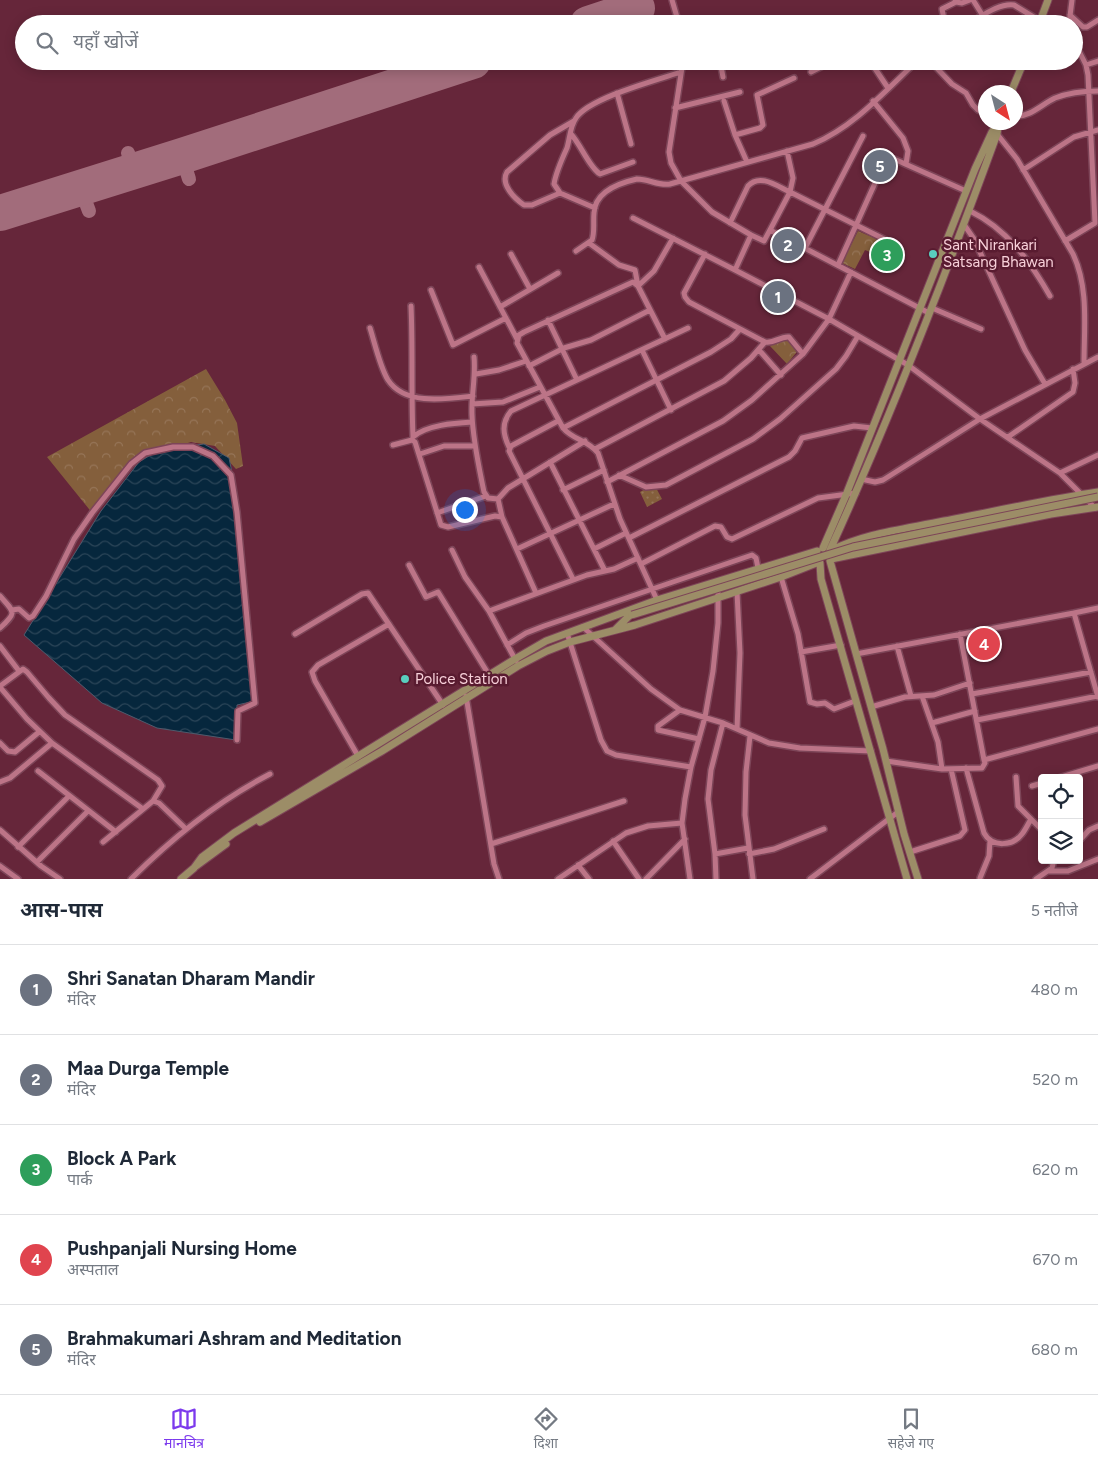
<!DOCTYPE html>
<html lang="hi">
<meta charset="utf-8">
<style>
:root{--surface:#fff;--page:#f6f6f7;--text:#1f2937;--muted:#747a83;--line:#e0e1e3;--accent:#7c3aed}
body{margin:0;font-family:Figtree,"Noto Sans Devanagari",sans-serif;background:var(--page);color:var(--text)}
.controls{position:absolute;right:15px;bottom:15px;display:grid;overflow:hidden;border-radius:5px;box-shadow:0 2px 12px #0003}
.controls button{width:45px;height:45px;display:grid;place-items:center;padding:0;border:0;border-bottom:1px solid var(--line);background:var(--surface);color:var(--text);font:25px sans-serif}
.compass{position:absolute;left:978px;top:85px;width:45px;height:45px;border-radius:50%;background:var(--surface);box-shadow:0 2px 12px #0003;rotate:144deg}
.you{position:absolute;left:464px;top:509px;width:18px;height:18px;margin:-12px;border:4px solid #fff;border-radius:50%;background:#1a73e8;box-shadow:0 0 0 8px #1a73e833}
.badge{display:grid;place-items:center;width:32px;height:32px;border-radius:50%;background:var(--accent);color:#fff;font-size:16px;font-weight:700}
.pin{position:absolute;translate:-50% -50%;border:2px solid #fff;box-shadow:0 1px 5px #0006}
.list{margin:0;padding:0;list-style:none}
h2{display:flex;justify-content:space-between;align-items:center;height:65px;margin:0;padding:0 20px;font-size:21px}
h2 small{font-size:16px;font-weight:400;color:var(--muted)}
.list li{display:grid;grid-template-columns:32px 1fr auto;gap:15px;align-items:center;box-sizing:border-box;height:90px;padding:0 20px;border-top:1px solid var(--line)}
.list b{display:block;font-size:19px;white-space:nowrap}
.list p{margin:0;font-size:16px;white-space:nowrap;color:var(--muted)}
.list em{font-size:16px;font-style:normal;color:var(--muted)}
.icon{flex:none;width:28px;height:28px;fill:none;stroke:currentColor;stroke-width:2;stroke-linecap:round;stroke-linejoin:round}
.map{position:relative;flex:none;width:1098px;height:879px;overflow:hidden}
.search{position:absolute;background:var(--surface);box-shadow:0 2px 12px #0003;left:15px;right:15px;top:15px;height:55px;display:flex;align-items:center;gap:12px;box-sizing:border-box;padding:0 18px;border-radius:28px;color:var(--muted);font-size:19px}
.sheet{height:515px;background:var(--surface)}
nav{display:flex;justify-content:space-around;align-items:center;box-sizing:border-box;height:70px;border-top:1px solid var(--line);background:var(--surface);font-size:14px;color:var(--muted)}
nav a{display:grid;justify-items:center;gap:2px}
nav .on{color:var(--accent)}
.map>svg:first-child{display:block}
.forest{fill:url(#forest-crowns)}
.garden{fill:url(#garden-dots)}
.water{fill:url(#water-waves);stroke:#4f5a6c}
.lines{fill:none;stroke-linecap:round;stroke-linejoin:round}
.taxiway{stroke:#a26c7b;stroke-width:14}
.runway{stroke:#a26c7b;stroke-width:36}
.minor-casing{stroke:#7d4558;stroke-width:8}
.major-casing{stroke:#7d4558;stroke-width:9}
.minor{stroke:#bc7487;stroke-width:5}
.major{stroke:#9c8d67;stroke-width:7}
.major-bridge-casing{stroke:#7d4558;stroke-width:9;stroke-linecap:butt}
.major-bridge{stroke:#9c8d67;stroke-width:7}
.poi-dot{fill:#59cebe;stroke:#591b30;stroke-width:2}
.labels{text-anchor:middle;stroke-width:5;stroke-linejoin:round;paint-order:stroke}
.poi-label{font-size:15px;fill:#f8d0d9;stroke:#591b30;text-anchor:start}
</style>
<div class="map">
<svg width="1098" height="879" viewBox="0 0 1098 879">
<defs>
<pattern id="forest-crowns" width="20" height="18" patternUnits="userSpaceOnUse" patternTransform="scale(1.25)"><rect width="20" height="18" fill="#845f3c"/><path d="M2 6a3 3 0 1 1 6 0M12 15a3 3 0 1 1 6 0" fill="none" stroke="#967558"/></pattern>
<pattern id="garden-dots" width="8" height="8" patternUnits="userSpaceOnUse" patternTransform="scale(1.25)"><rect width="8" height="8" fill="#845f3c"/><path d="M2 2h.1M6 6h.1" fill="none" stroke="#967558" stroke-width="1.8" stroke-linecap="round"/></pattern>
<pattern id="water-waves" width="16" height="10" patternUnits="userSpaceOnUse" patternTransform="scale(1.25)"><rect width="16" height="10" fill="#06273d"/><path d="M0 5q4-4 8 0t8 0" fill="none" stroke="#2b4558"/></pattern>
</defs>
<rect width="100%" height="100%" fill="#66263a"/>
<path class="forest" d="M 858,231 L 900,249 L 892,261 L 865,250 L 855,269 L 842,263 Z
M 788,335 L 800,348 L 787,364 L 770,346 Z
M 206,369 L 225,400 L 237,423 L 243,466 L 236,469 L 215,446 L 191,442 L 140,458 L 93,514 L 47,457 Z"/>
<path class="garden" d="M 654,484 L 662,499 L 647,507 L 640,492 Z"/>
<path class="water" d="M 204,444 L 229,458 L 239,506 L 255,701 L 237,705 L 236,740 L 157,728 L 102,703 L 24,635 L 101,511 L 139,462 L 159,450 Z"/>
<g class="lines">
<path class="taxiway" d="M 128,153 L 135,171
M 182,156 L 189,179
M 80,187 L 89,211"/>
<path class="runway" d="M 588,24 L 637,8
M 0,213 L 182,156 L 473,61"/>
<defs>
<path id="minor" d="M 672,0 L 679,24
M 973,0 L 983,16
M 956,2 L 962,3 L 970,0
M 1070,15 L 1083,27 L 1087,27 L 1098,20
M 899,24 L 901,22 L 902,24
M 945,24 L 942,9 L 954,3 L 956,0
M 968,24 C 981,17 998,3 1014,5 L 1040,21
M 1069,24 L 1072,0
M 683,61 L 669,152 L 671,163 L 681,181 L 712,212 L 751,235 L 735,270 L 829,319 L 908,365 L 980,419 L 1060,473 L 1095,508
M 720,61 L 723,77
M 870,61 L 888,88
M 930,61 L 952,84 L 966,93 L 973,105 L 978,110 L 986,113
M 1086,65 L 1098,61
M 811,72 L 833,61
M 617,93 L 631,144
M 724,101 L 735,135 L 747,162
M 873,101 L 903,138 L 908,151 L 906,164
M 675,108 L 740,92
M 1016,116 C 1030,117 1042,104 1055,98 C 1068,93 1084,91 1098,91
M 571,134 C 581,145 589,167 600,174 L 633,162
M 997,134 L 1017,159 L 1073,254 C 1089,288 1084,327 1084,364
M 735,135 L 760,128 L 763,125 L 757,95 L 794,78
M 1023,170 L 1074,137 L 1098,130
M 560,193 L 532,205 L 524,205 C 514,198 500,184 507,172 L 550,135 L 574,121
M 595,208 L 560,193 L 554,184 C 556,172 562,159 567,148 C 570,138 570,126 576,118 C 589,98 657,80 681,72
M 970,211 C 1007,229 1030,261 1050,296
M 633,218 L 735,270
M 730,223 L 748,186 C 760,173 777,186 790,192 L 793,178 L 787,151
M 965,226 L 974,239 L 1025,350 L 1045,384
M 770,230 L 790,192 L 898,246
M 751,235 L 764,241 L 770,230 L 929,313
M 1065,241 L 1095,223 L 1088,75 L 1086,65 L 1074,41
M 589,243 L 619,265 L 635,270 L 638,286 L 654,271 L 673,238
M 805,248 L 863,136
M 576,251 L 592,240 C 595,232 593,222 594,213 C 595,191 619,183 637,179 C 649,179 658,186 670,184 L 813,144 C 854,127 885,91 917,61
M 511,254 L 530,289
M 705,254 L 684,293 L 685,297 L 689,302 L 765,342 C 774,344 780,336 789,337 L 803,354
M 838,265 L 885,161 L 894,159 L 966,191
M 479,267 L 517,339
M 431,290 L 453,345 L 506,318
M 411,306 C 413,349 411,393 413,436
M 500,307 L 558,273
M 932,308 L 981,329
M 548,320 L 577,380
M 370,328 C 375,344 380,367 388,380 C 405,406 447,399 473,396
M 642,350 L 671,410
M 759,350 L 781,375
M 474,357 C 476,377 471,395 472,415 C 473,441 479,467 484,492 L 488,498 L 498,499
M 529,366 L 564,348 L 591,340 L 650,310
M 476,374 L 499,370 L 526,361
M 472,404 L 503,402 L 540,387
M 558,421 L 511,446 L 509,451 L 573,579
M 563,428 L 711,352 L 731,339 L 740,329
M 413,437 C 426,425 455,423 472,422
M 1008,437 L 1073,392 L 1075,383 L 1073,369
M 393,445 L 412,440 L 415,442 L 441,525 L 448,527 L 495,516 L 502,517 L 536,593
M 509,447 C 503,434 501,423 511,411 L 688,328
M 595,449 L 724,381 L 751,358 L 765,342
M 420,454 L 444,446 L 475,446
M 550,462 L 605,571
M 1060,473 L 1098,455
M 619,475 L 646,487 L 666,485 L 753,439 L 780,419 L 836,369 L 846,356 L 858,336
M 861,479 L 875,482 L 883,480 L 980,419 L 1098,357
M 607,482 L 723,421 L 752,400 L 803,354 L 829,319 L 851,272
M 563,490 L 604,470
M 437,513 L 486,496
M 502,517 L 498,499 L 508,488 L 585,441
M 629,538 L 789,457 L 795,451 L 802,438 L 854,426 L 872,428
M 517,549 L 614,504
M 594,549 L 626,533
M 452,550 L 465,577 L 489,611 L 516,661
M 641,564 L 715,526 L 721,527 L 727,537 L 732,539 L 818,498 L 856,493
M 409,565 L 426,597 L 438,592 L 489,675
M 781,577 L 798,634 L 810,702 L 817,704 L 825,703 L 834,709 L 855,701
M 0,596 C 14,612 18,612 0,628
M 657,600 L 620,519 L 598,453 C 588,440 573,440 563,428 L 517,343 L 519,335 L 524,332 L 633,282 L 638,286 L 665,339
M 12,610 L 19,609 L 29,618 L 33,616 L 46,596 L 74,539 L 92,513 L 131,464 L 145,453 L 173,447 L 193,447 L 213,456 L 231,475 L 237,512 L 255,703 L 238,711 L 237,740
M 489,611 L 587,575 L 614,569 L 638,558
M 1074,613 L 1098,608
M 583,627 L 651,689 L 680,710 L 723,723 L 769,743 L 800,748 L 871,751
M 567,633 L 601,740 L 607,751 L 616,755 L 691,767
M 295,634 L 362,594 L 368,593 L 443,705
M 960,634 L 984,760 L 1098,729
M 507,645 L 526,633 L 544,626 L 752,555 L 756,558 L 758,568
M 0,646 L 19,671
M 897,646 L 911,696
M 801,652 L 841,645
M 856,654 L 1074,613 L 1098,697
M 0,686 L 23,669 L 27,672 L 49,698 L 65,715 L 158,780 L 162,786 L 153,801
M 0,687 L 27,719 L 52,743 L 143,809
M 972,694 L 1091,672
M 466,696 L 494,864 L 499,879
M 922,696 L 938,742 L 942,769
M 871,707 L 905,697 L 934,695 L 970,683
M 680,710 L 658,726 L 658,730 L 699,739
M 977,720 L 1098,696
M 932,723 L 975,711
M 737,729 L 740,653 L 737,592
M 750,736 L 746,772 L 745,815 L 753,879
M 0,743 L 8,751 L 15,752 L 39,732
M 358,756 L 315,681 L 312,672 L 318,665 L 389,624
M 886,761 L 942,769 L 982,768 L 985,763 L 984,760
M 966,768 L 984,833 C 992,848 1013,846 1022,834 C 1026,829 1028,824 1031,819
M 38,771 L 116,832
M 1016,777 L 1018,806 L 1042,830
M 1058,778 L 1098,766
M 0,782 L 10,778 L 52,743
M 1032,786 L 1042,783
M 0,830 L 41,866 L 60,879
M 613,841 L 639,879
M 1079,841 L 1089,830 L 1098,826
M 103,842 L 153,801 L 159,803 L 186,829
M 491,844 L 624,801
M 18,847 L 69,796
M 910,852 L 960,836 L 965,830 L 951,769
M 715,854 L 748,848
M 749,854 L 774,849 L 824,829
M 37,862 L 88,811
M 578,865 L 589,879
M 0,866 L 18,879
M 1049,871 L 1068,871 L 1098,859
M 980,878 L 989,856 L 990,841
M 131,879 C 173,837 218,801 270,774
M 558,879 L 626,833 L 648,826 L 682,823
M 646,879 L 685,839
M 690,879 L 682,823 L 685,799 L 691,767 L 705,717 L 713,671 L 718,623 L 718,586
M 716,879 L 715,854 L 708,799 L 711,770 L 723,723
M 810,879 L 898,812
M 1036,879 L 1052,868 L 1054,860"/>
<path id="major" d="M 1039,24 L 1048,0
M 1011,92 L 1024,61
M 823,548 L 846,495 L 975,169 L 992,132 L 998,124
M 830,550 C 892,414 946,274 997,134 L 999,122
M 830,551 C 865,533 906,529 944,521 C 996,511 1046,500 1098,492
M 831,559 L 1051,514 L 1098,507
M 830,561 L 883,749 L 904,834 L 918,879
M 820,563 L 821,579 L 907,879
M 615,630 L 629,616
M 260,822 L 382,751 L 518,666 L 547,651 L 570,642 L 635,625 L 781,577 L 819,562
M 196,866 L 226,844
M 181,879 L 194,868 L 202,857 L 234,833 L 515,659 L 546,641 L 657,600 L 817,551"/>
</defs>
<use href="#minor" class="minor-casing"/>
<use href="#major" class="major-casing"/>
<use href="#minor" class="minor"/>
<use href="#major" class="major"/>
<defs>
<path id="major-bridge" d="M 632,615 L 853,547 L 1098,497"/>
</defs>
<use href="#major-bridge" class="major-bridge-casing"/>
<use href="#major-bridge" class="major-bridge"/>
</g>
<g class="poi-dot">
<circle cx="933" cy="254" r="5"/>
<circle cx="405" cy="679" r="5"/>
</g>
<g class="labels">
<g class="poi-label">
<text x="943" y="250">Sant Nirankari<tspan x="943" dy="17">Satsang Bhawan</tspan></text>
<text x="415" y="684">Police Station</text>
</g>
</g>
</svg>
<div class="controls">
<button><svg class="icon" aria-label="locate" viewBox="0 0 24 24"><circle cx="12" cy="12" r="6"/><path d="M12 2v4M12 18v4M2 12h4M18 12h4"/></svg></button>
<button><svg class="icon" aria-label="layers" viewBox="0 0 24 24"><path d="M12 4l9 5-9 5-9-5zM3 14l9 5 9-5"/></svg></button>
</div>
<svg class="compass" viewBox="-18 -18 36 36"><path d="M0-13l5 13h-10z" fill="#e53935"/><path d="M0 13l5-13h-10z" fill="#747a83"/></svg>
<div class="you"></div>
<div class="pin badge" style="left:778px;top:297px;background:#6b7280">1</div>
<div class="pin badge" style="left:788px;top:245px;background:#6b7280">2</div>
<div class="pin badge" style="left:887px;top:255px;background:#2e9e5b">3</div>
<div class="pin badge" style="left:984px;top:644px;background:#e0444e">4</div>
<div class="pin badge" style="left:880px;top:166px;background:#6b7280">5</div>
<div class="search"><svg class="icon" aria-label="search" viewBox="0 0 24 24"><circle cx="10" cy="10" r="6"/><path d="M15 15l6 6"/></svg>यहाँ खोजें</div>
</div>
<section class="sheet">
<h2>आस-पास<small>5 नतीजे</small></h2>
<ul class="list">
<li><span class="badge" style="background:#6b7280">1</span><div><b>Shri Sanatan Dharam Mandir</b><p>मंदिर</p></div><em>480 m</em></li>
<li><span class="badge" style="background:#6b7280">2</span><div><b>Maa Durga Temple</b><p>मंदिर</p></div><em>520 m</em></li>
<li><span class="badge" style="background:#2e9e5b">3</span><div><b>Block A Park</b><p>पार्क</p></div><em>620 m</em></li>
<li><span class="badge" style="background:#e0444e">4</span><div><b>Pushpanjali Nursing Home</b><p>अस्पताल</p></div><em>670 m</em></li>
<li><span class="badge" style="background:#6b7280">5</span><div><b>Brahmakumari Ashram and Meditation</b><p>मंदिर</p></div><em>680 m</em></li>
</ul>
</section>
<nav>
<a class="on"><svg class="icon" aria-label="map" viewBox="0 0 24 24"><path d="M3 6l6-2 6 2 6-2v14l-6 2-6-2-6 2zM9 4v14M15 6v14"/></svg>मानचित्र</a>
<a><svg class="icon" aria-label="directions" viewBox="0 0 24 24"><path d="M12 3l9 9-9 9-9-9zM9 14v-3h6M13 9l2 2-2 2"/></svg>दिशा</a>
<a><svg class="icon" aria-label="saved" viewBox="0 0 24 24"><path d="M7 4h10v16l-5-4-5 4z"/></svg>सहेजे गए</a>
</nav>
